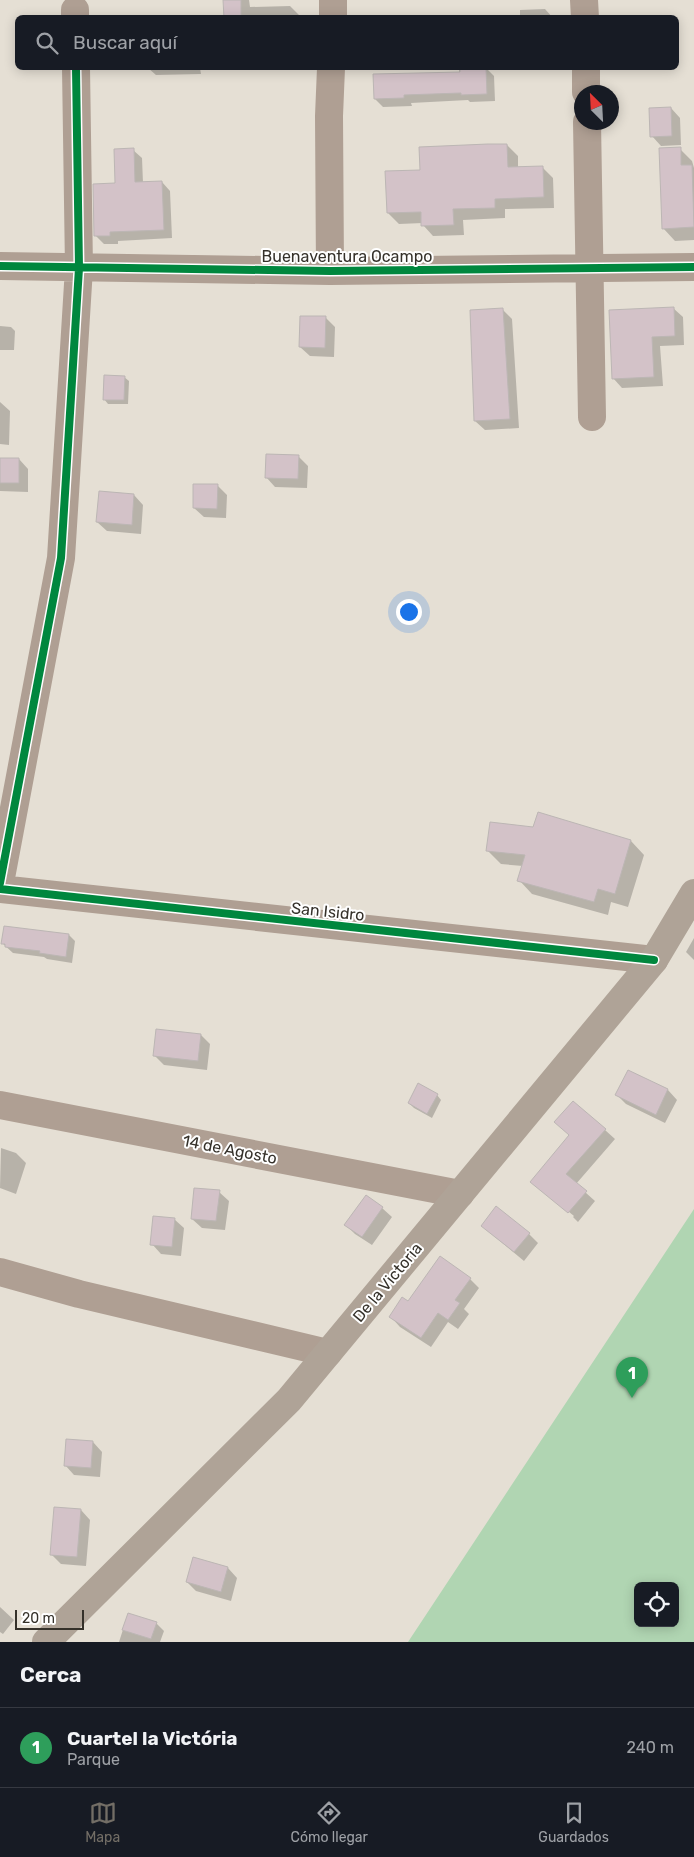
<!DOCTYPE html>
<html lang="es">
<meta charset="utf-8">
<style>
:root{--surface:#171b24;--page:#20242c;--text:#f1f3f6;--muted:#9ea1a6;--line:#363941;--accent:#736e66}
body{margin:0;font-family:Rubik,sans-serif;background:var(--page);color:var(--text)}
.controls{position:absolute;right:15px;bottom:15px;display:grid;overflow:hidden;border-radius:8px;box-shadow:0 2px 12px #0003}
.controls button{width:45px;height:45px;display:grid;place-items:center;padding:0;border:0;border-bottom:1px solid var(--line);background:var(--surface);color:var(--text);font:25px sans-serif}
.compass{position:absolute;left:574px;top:85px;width:45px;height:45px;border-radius:50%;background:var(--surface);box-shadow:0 2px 12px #0003;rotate:336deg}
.scale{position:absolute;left:15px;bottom:12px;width:69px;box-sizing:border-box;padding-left:5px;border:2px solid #35312a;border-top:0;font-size:14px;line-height:18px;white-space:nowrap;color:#35312a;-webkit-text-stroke:4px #fff;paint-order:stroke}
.you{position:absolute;left:408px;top:611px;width:18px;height:18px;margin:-12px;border:4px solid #fff;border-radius:50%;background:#1a73e8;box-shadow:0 0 0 8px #1a73e833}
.badge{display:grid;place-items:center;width:32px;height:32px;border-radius:50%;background:var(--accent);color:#fff;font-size:16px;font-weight:700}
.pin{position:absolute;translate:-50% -41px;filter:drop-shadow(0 1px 2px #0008)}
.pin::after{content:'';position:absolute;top:26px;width:18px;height:15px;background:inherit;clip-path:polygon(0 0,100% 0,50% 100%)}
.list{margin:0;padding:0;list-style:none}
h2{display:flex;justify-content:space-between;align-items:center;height:65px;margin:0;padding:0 20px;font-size:21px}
h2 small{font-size:16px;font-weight:400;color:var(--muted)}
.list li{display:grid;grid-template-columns:32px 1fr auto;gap:15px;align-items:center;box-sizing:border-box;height:80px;padding:0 20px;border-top:1px solid var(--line)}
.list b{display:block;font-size:19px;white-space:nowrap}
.list p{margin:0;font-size:16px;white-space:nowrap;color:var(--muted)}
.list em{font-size:16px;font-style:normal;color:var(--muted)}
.icon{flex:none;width:28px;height:28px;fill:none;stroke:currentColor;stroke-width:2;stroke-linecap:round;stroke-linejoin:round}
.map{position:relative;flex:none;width:694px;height:1642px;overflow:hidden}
.search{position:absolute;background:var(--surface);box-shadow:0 2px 12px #0003;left:15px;right:15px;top:15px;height:55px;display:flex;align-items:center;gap:12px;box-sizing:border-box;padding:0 18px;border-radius:8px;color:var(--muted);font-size:19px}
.sheet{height:145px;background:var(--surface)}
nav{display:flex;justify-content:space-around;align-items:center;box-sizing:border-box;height:70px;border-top:1px solid var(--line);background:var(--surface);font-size:14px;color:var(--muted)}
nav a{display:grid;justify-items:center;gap:2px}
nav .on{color:var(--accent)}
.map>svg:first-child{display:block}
.green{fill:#b0d5b2;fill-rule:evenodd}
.shadow{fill:#0003}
.building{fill:#d3c2c8;stroke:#bcb6b4}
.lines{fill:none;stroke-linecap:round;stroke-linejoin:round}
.minor{stroke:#af9f93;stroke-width:28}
.major{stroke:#afa397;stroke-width:28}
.cycleway-casing{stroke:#fff;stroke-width:11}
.cycleway{stroke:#00873e;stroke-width:8}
.labels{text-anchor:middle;stroke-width:4;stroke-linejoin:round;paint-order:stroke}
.street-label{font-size:16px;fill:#35312a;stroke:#fff}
</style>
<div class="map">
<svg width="694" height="1642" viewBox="0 0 694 1642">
<rect width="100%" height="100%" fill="#e5dfd4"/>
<path class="green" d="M 694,1209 L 694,1642 L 408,1642 ZM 638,1586 L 675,1586 L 675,1623 L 638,1623 Z"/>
<path class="shadow" d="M 224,0 L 249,0 L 250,7 L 290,6 L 299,15 L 299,18 L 225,18 Z
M 545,9 L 553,18 L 520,18 L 520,10 Z
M 148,68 L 200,68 L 201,74 L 156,75 Z
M 486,68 L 494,76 L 495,101 L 470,102 L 468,100 L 411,103 L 412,106 L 383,107 L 375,99 L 459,73 L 459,69 Z
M 671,108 L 680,118 L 681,145 L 661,146 L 652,136 Z
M 507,145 L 518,156 L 518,168 L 542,167 L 553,178 L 554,208 L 505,209 L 505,218 L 463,220 L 464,235 L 433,236 L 423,225 L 423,223 L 399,224 L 388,213 L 421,171 Z
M 680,149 L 692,161 L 694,168 L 694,240 L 675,241 L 663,228 Z
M 133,150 L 142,158 L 143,183 L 162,182 L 170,191 L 172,238 L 118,241 L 118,244 L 104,244 L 95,235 L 116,184 Z
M 673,308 L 683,317 L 684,345 L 660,346 L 663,386 L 622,388 L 613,378 Z
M 503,310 L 512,319 L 519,428 L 485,430 L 475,421 L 471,311 Z
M 325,317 L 335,327 L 334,357 L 310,356 L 300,347 Z
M 0,326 L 11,327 L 15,331 L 14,350 L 0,350 Z
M 124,377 L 129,381 L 128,404 L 108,404 L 104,399 Z
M 0,402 L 10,411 L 9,445 L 0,444 Z
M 298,456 L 308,466 L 307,488 L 275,487 L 266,477 Z
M 0,459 L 19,459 L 28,469 L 28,492 L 0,491 Z
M 217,485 L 227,495 L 226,518 L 204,517 L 194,508 Z
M 134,495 L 143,505 L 141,534 L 107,531 L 97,522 Z
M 539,814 L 631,841 L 644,855 L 628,907 L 611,902 L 608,915 L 532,894 L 519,880 L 523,866 L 501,864 L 487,850 L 534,828 Z
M 69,935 L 75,941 L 72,963 L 47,959 L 44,957 L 13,953 L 2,943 Z
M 694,938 L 694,960 L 686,952 Z
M 201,1035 L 210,1044 L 207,1070 L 164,1065 L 154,1055 Z
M 629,1071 L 668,1090 L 677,1100 L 665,1123 L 626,1104 L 617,1095 Z
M 437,1095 L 441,1100 L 432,1118 L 414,1108 L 409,1103 Z
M 605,1130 L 615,1139 L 576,1184 L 595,1201 L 578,1222 L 573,1217 L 574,1216 L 532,1182 Z
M 1,1148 L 16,1153 L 26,1163 L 16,1194 L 0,1188 Z
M 219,1192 L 229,1201 L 225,1230 L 202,1228 L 192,1219 Z
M 382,1208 L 392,1217 L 372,1245 L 355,1234 L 346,1225 Z
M 174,1219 L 184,1228 L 181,1256 L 161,1254 L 152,1244 Z
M 482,1226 L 529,1234 L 538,1243 L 524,1261 Z
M 470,1279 L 479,1288 L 464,1309 L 469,1314 L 458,1329 L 448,1322 L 431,1347 L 400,1327 L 391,1317 L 408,1303 Z
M 93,1442 L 102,1452 L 100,1477 L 74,1475 L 65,1465 Z
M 81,1510 L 90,1520 L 86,1566 L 61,1564 L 51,1554 Z
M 193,1558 L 228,1568 L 237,1578 L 231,1601 L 196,1591 L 187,1582 Z
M 0,1607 L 14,1620 L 3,1634 L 0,1632 Z
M 128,1614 L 156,1623 L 164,1631 L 160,1642 L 119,1642 Z"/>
<path class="building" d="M 223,0 L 241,0 L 241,18 L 224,18 Z
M 460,68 L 486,68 L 487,94 L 461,95 L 461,93 L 404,95 L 404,98 L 374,99 L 373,74 L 460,72 Z
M 671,107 L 672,136 L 650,137 L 649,108 Z
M 488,144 L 507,144 L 508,167 L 543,166 L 544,197 L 495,199 L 495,208 L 453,209 L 454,225 L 421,226 L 421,212 L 387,213 L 385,171 L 420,170 L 419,147 Z
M 681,147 L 681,165 L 692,165 L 694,227 L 662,229 L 659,148 Z
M 134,148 L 135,182 L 162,181 L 164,230 L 110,232 L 110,236 L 94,236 L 93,184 L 115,183 L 114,149 Z
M 674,307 L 675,336 L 652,337 L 654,377 L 612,379 L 609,310 Z
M 503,308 L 510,419 L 474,421 L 470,310 Z
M 300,316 L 326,316 L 325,348 L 299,347 Z
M 104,375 L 125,376 L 124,400 L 103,400 Z
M 266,454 L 299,455 L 298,479 L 265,478 Z
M 0,458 L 19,458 L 19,483 L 0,483 Z
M 193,484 L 218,484 L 217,509 L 193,508 Z
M 99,491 L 134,494 L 132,525 L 96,522 Z
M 538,812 L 631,840 L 615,894 L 598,889 L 594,902 L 517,881 L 525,855 L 486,851 L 490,822 L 533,827 Z
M 4,926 L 69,934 L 66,957 L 39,953 L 40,951 L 5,947 L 5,944 L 1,944 Z
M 156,1029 L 201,1034 L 198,1061 L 153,1056 Z
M 628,1070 L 668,1089 L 656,1115 L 615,1095 Z
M 418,1083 L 438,1094 L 427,1114 L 408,1103 Z
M 573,1101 L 606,1129 L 566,1174 L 587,1191 L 568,1213 L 530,1182 L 569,1135 L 554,1122 Z
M 194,1188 L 220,1190 L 216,1221 L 191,1219 Z
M 366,1195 L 383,1207 L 362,1237 L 344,1225 Z
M 496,1206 L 530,1233 L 514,1252 L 481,1226 Z
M 153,1216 L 175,1218 L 172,1247 L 150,1245 Z
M 440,1256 L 471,1278 L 455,1300 L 460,1303 L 448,1320 L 438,1313 L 421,1338 L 389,1317 L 402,1297 L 408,1301 Z
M 66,1439 L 93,1441 L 91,1468 L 64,1466 Z
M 54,1507 L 81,1509 L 77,1557 L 50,1555 Z
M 193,1557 L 228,1567 L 221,1592 L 186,1582 Z
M 128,1613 L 157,1622 L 151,1639 L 122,1630 Z"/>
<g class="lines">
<path class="minor" d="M 584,0 L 585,18
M 75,10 L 75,18
M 333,18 L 333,0
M 586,68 L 586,92
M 587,122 L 592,417
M 0,266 L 330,271 L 694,267
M 330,271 L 329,116 L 331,68
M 0,883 L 61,558 L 79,268 L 76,68
M 0,889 L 654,960
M 0,1105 L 460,1194
M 0,1272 L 79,1294 L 328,1353"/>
<path class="major" d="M 46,1642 L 289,1400 L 654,960 L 694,893"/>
<defs>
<path id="cycleway" d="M 0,266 L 330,271 L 694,267
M 0,883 L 61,558 L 79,268 L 76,68
M 0,889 L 654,960"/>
</defs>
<use href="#cycleway" class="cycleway-casing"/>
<use href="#cycleway" class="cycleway"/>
</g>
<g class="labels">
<g class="street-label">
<text x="347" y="262">Buenaventura Ocampo</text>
<text transform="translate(328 911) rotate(6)" y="6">San Isidro</text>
<text transform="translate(230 1149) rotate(11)" y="6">14 de Agosto</text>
<text transform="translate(387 1282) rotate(-50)" y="6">De la Victoria</text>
</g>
</g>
</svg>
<div class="controls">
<button><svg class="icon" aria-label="locate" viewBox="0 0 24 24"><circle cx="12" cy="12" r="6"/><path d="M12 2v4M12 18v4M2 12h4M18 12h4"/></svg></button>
</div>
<svg class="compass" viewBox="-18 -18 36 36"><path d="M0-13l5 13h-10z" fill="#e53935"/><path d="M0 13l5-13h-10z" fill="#9ea1a6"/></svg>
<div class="scale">20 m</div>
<div class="you"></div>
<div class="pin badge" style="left:632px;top:1398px;background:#2e9e5b">1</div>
<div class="search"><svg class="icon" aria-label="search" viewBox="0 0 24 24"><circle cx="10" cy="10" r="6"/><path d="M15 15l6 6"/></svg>Buscar aquí</div>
</div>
<section class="sheet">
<h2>Cerca<small></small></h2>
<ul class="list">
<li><span class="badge" style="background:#2e9e5b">1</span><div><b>Cuartel la Victória</b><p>Parque</p></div><em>240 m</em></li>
</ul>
</section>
<nav>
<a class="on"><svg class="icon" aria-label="map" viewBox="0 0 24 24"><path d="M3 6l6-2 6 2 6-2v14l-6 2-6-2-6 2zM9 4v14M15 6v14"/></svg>Mapa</a>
<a><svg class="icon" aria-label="directions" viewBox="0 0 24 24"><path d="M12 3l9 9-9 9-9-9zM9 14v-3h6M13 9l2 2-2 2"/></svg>Cómo llegar</a>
<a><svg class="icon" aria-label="saved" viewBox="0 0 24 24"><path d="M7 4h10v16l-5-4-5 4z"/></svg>Guardados</a>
</nav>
